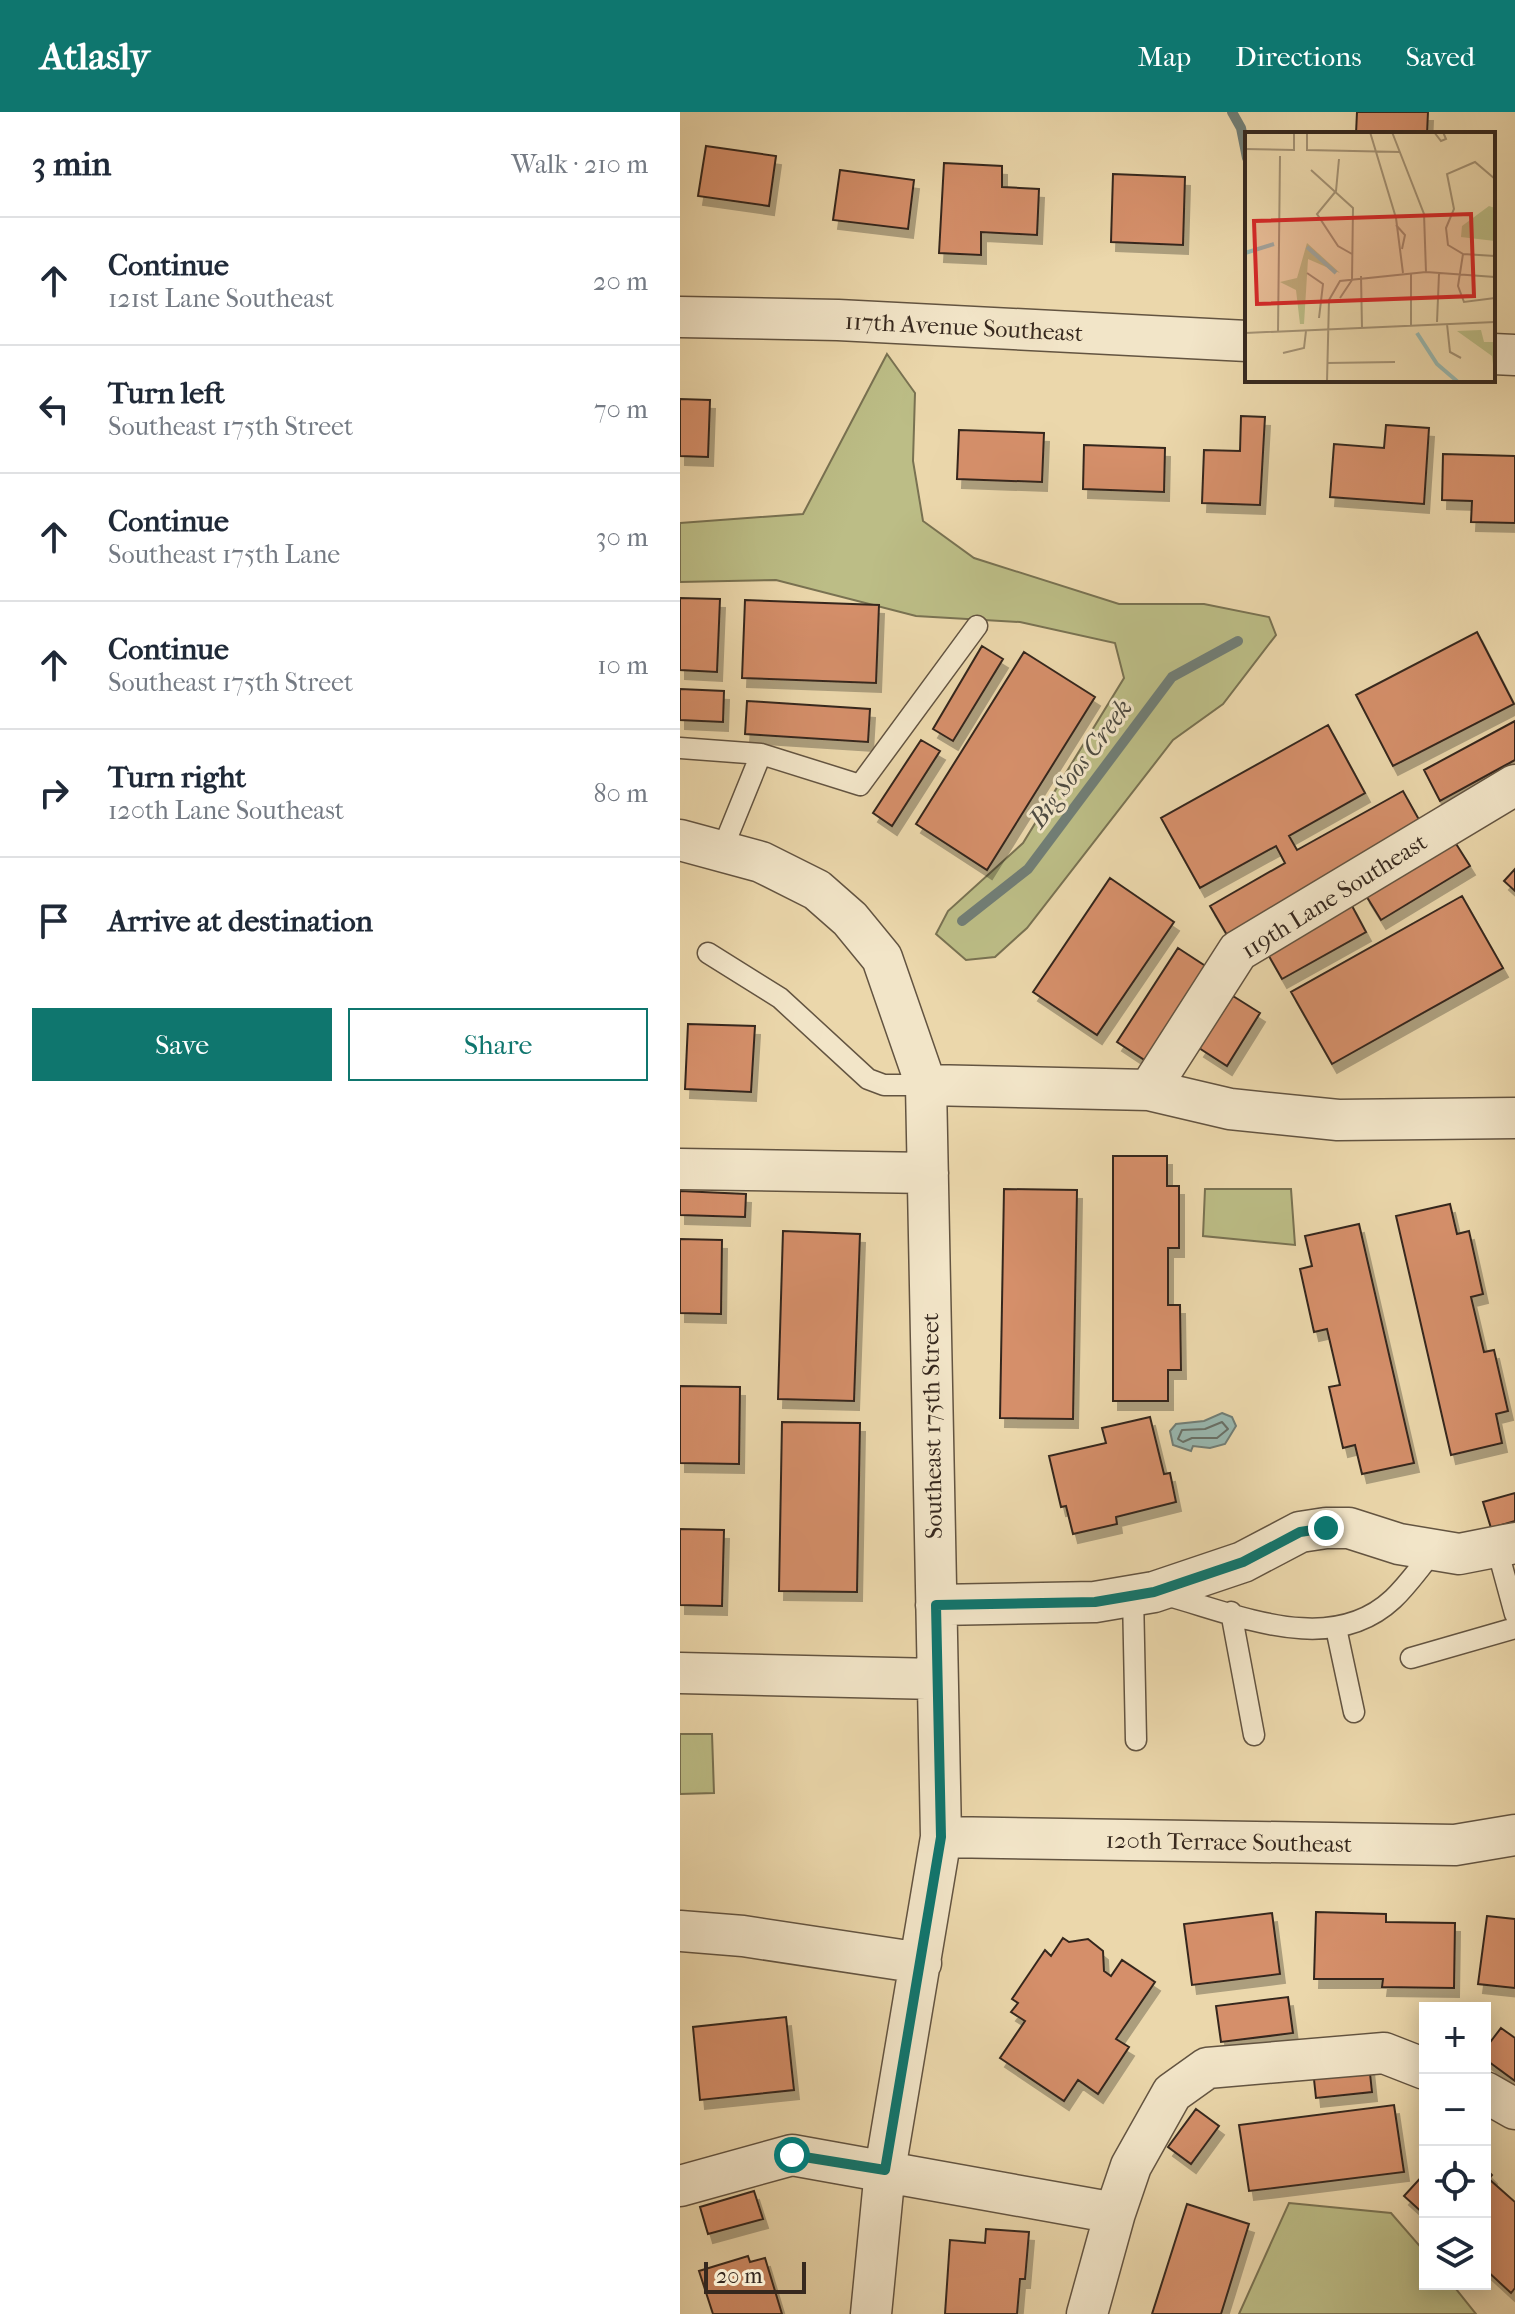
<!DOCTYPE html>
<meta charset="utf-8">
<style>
:root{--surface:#fff;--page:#f2f2f3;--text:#1f2937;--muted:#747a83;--line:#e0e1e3;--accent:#0f766e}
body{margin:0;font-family:"IM FELL French Canon",serif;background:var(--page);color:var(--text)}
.controls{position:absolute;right:24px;bottom:24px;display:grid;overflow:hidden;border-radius:0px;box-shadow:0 4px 20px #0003}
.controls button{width:72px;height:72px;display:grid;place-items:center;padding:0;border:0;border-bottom:2px solid var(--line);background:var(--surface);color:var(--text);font:40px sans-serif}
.scale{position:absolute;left:24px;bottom:20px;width:102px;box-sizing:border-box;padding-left:8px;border:4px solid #36281e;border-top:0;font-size:22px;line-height:28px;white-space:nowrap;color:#36281e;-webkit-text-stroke:6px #f2e5c8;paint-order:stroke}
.stop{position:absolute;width:24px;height:24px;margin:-18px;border:6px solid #0f766e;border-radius:50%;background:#fff}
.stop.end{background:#0f766e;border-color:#fff;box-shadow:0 2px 8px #0008}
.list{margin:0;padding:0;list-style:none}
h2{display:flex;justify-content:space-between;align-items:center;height:104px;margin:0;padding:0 32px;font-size:34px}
h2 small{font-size:26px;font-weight:400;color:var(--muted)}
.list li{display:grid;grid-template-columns:52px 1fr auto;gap:24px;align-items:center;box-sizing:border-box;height:128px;padding:0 32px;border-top:2px solid var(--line)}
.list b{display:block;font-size:30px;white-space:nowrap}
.list p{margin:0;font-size:26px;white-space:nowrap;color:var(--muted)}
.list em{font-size:26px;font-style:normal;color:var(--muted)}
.actions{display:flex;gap:16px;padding:24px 32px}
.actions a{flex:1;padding:18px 0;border:2px solid var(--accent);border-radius:0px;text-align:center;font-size:28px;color:var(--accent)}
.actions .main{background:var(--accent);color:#fff}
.icon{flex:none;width:44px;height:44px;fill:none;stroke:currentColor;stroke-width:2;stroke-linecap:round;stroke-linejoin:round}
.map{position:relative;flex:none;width:835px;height:2202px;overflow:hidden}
header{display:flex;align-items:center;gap:48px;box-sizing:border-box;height:112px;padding:0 40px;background:var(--accent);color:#fff}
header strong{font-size:38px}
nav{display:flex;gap:44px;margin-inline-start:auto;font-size:28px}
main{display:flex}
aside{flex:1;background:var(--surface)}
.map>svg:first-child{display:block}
.green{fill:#bcbd86;stroke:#797252;stroke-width:2}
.water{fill:#99b8b0;stroke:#717e76;stroke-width:2}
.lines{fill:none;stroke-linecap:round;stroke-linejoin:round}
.shore{stroke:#687067;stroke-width:2}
.stream{stroke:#717e76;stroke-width:10}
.building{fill:#d58f6b;stroke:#36281e;stroke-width:2;filter:url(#shadow)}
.lane-casing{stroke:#635441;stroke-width:23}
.street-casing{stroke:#635441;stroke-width:43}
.lane{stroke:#f2e5c8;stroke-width:20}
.street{stroke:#f2e5c8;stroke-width:40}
.route{stroke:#0f766e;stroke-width:10}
.labels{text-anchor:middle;stroke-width:6;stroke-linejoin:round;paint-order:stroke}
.street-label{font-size:24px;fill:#36281e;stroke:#f2e5c8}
.water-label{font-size:26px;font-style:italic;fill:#4f4c42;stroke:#f2e5c8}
.inset-river{fill:none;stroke:#99b8b0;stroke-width:4}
.inset-road{fill:none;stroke:#a39173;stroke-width:2}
.view{fill:#d62828;fill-opacity:0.15;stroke:#d62828;stroke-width:4}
.inset-edge{fill:none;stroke:#36281e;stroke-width:4}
</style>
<header>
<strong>Atlasly</strong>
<nav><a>Map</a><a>Directions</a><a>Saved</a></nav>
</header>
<main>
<aside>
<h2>3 min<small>Walk · 210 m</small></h2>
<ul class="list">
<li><svg class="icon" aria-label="ahead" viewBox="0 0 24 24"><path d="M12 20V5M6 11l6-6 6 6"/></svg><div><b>Continue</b><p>121st Lane Southeast</p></div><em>20 m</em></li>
<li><svg class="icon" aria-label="left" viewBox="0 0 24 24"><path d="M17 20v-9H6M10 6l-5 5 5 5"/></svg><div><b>Turn left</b><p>Southeast 175th Street</p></div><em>70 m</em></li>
<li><svg class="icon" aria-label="ahead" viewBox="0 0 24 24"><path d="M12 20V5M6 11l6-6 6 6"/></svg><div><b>Continue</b><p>Southeast 175th Lane</p></div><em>30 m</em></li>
<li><svg class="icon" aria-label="ahead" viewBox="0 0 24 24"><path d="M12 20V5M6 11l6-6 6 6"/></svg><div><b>Continue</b><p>Southeast 175th Street</p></div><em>10 m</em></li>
<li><svg class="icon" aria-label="right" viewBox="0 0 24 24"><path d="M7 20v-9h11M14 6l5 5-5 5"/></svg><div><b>Turn right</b><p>120th Lane Southeast</p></div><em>80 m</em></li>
<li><svg class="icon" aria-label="arrive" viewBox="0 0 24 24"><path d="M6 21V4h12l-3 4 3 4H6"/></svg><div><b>Arrive at destination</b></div></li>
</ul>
<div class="actions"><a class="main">Save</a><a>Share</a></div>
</aside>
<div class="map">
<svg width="835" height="2202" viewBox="0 0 835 2202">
<defs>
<filter id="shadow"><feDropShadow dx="5" dy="9" stdDeviation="0" flood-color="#0004"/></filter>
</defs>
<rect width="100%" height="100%" fill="#ebd7ab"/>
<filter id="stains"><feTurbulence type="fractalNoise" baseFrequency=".0025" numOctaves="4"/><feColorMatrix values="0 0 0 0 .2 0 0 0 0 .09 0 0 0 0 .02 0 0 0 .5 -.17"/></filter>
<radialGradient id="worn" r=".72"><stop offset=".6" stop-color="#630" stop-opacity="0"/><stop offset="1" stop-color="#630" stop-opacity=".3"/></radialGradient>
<path class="green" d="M 207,242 L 235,281 L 233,349 L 243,409 L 294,446 L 439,492 L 524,492 L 589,505 L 596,523 L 543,592 L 493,628 L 347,816 L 315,845 L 286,848 L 256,822 L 268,799 L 343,731 L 444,566 L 435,531 L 340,510 L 236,504 L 96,468 L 0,470 L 0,411 L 123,402 Z
M 525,1077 L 611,1077 L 615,1133 L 523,1124 Z
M 0,1622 L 32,1622 L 34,1681 L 0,1682 Z
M 609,2091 L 711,2101 L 745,2140 L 745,2172 L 772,2172 L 796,2202 L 559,2202 Z"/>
<path class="water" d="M 542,1301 L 552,1305 L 556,1314 L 545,1332 L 530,1336 L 513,1334 L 511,1339 L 493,1333 L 490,1319 L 496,1312 L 524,1309 Z"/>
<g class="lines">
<path class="shore" d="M 542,1310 L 548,1317 L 537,1326 L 512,1326 L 503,1330 L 498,1327 L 502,1318 L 525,1317 Z"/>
<path class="stream" d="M 552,0 L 561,16 L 567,46
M 282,809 L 348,757 L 492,565 L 558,529"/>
</g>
<path class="building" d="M 677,0 L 748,0 L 747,22 L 676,22 Z
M 26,34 L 96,44 L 89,94 L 18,84 Z
M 264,51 L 322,54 L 322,75 L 359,77 L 357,123 L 301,120 L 301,143 L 259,141 Z
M 160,58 L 234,68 L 228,117 L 153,108 Z
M 433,62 L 505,65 L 503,133 L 431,130 Z
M 0,287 L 30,288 L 28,345 L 0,344 Z
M 561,304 L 585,305 L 580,393 L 522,391 L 524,338 L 560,339 Z
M 706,313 L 749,316 L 744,392 L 650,385 L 654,332 L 704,336 Z
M 279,318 L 364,321 L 362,370 L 277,367 Z
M 404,333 L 485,336 L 484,380 L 403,377 Z
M 763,342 L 835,344 L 835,411 L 791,410 L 792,389 L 762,388 Z
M 0,486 L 40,487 L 37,560 L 0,558 Z
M 65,488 L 199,493 L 196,571 L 62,566 Z
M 797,520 L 834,592 L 713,654 L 676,583 Z
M 302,534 L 323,547 L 273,629 L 253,617 Z
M 344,540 L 415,585 L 307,758 L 236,712 Z
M 0,577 L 44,579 L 43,610 L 0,608 Z
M 67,589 L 190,597 L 188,630 L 65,622 Z
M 835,609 L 835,648 L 760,689 L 744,658 Z
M 648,613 L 685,681 L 609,724 L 617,738 L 723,679 L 742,713 L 547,823 L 530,794 L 605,751 L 596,734 L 520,776 L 481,706 Z
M 241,628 L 260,639 L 212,714 L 193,701 Z
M 773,727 L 790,754 L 701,808 L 685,782 Z
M 835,757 L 835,779 L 824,769 Z
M 430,766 L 494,810 L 417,923 L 353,880 Z
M 782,784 L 823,856 L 652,952 L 611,880 Z
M 671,792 L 686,820 L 602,867 L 586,839 Z
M 498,836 L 527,855 L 466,949 L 437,930 Z
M 553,884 L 580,901 L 547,954 L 519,936 Z
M 8,912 L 75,914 L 71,980 L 5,977 Z
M 433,1044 L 487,1044 L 487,1074 L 499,1074 L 499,1136 L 488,1136 L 488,1193 L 500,1193 L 501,1258 L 488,1258 L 488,1289 L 433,1289 Z
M 324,1077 L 397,1078 L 393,1307 L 320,1306 Z
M 0,1079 L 66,1082 L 65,1105 L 0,1103 Z
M 770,1092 L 777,1122 L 789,1119 L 803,1182 L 791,1185 L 804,1240 L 814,1238 L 828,1299 L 816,1302 L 822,1331 L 771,1343 L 716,1104 Z
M 679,1112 L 734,1351 L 682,1362 L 675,1333 L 663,1336 L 649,1275 L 660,1273 L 647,1217 L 634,1220 L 620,1157 L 632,1154 L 625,1124 Z
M 103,1119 L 180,1122 L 174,1289 L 98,1287 Z
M 0,1127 L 42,1128 L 41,1202 L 0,1201 Z
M 0,1274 L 60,1275 L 59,1352 L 0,1351 Z
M 470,1305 L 484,1362 L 490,1361 L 496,1390 L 436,1405 L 437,1412 L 393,1422 L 386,1394 L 381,1395 L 369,1344 L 426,1331 L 422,1316 Z
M 102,1310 L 180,1311 L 177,1480 L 99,1479 Z
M 835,1381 L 835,1409 L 811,1416 L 803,1390 Z
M 0,1417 L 44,1418 L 42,1494 L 0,1493 Z
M 636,1800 L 706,1802 L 706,1810 L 775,1811 L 774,1876 L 702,1875 L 703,1867 L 634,1867 Z
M 592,1801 L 600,1862 L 512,1873 L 504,1812 Z
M 807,1804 L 835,1807 L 835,1876 L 798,1872 Z
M 383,1826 L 389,1830 L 408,1827 L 423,1839 L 424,1859 L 431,1864 L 442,1848 L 475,1870 L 436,1927 L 449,1935 L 418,1982 L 398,1968 L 384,1989 L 320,1946 L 345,1909 L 331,1900 L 338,1891 L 332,1887 L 365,1838 L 371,1844 Z
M 608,1885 L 613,1921 L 541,1930 L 536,1894 Z
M 106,1905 L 114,1978 L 20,1988 L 13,1915 Z
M 821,1916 L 835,1926 L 835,1969 L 805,1947 L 805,1937 Z
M 689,1952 L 692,1980 L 636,1986 L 633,1958 Z
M 714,1993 L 724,2060 L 569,2079 L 559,2013 Z
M 516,1997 L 539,2014 L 511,2052 L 488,2035 Z
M 805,2056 L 812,2063 L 809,2067 L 835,2090 L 835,2176 L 831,2181 L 805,2157 Z
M 745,2061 L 745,2103 L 724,2084 Z
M 74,2079 L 83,2107 L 28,2122 L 20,2095 Z
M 507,2092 L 569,2112 L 541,2202 L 472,2202 Z
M 306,2117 L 349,2120 L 345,2167 L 340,2167 L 337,2202 L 265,2202 L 270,2128 L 305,2131 Z
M 68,2144 L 70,2150 L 85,2146 L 102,2202 L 33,2202 L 19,2159 Z"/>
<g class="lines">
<defs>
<path id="lane" d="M 0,636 L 81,642 L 180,673 L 297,514
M 42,738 L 81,642
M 28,841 L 100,886 L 188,967 L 204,973 L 246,973
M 817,1436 L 835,1502
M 453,1483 L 456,1628
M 485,1483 C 557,1502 650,1546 713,1487 C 728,1473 740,1455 753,1440
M 551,1500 L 574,1623
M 656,1516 L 674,1600
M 731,1546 L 835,1516"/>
<path id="street" d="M 0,205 L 158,208 L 567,229
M 813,242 L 835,243
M 0,728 L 81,750 L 137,778 L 170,807 L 202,846 L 246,973 L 261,1725 L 205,2058 L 191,2202
M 246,973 L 469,978 L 550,997 L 658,1008 L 835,1006
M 469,978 L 558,839 L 835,673
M 0,1057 L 248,1061
M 256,1493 L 415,1490 L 474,1480 L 563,1450 L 620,1420 L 646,1416 L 669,1416 L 719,1432 L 779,1442 L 835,1431
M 0,1561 L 257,1567
M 261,1725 L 775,1733 L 835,1723
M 0,1819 L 63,1824 L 241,1851
M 805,1980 L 835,1997
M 0,2074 L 112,2043 L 435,2101 L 451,2054 L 492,1981 L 527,1956 L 704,1941 L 745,1957
M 407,2202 L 435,2101"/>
</defs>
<use href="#lane" class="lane-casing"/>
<use href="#street" class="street-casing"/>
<use href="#lane" class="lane"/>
<use href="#street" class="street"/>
</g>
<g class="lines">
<path class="route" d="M 112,2043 L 205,2058 L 261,1725 L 256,1493 L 415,1490 L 474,1480 L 563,1450 L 620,1420 L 646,1416"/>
</g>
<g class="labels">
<g class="street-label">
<text transform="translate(284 215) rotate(3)" y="8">117th Avenue Southeast</text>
<text transform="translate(654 784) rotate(-32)" y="8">119th Lane Southeast</text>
<text transform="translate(252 1314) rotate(-91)" y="8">Southeast 175th Street</text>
<text transform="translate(549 1730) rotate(1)" y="8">120th Terrace Southeast</text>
</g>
<g class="water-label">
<text transform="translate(400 651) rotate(-53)" y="9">Big Soos Creek</text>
</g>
</g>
<g transform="translate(565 20)">
<rect width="250" height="250" fill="#ebd7ab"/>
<path d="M 244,74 L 250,76 L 250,109 L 216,105 L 217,94 ZM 62,111 L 95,141 L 63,127 L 59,192 L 55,192 L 51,158 L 35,150 L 52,146 ZM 236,198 L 239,210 L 250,210 L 250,250 L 247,224 L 212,199 Z" fill="#bcbd86"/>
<path class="inset-river" d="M 62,115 L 91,141M 0,121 L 29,112M 172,201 L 192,232 L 213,250"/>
<path class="inset-road" d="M 62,0 L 62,18 L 155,20M 125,0 L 151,86 L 158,141M 147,0 L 179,82 L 181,140M 189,0 L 196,9 L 201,7 L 198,0M 0,17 L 49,18 L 49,0M 94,27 L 91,59 L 72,82 L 93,114 L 107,122M 66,38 L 108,76 L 107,148 L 95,166M 250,47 L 230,30 L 202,42 L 209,77 L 201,96 L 203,113 L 218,122 L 213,154 L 219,170 L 250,166M 151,93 L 160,103 L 157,117M 218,122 L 250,124M 62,141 L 78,152 L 74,186M 166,141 L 166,194M 116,144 L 117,196M 192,190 L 194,142M 202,192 L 205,220 L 216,226M 33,200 L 35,24M 0,201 L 250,190M 38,221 L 59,216 L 61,199M 82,231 L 150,230M 82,250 L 84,168 L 95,149 L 181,140 L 250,145"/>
<path class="view" d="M 226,82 L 229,164 L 12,172 L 9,89 Z"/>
<rect width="250" height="250" class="inset-edge"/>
</g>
<rect width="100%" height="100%" filter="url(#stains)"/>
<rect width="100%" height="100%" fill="url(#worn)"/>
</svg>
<div class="controls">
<button>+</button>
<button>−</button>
<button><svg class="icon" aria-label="locate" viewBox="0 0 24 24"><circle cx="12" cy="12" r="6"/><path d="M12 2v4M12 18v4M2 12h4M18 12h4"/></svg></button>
<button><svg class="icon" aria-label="layers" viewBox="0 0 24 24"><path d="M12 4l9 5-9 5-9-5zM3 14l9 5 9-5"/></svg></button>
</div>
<div class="scale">20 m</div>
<div class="stop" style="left:112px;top:2043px"></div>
<div class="stop end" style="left:646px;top:1416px"></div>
</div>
</main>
